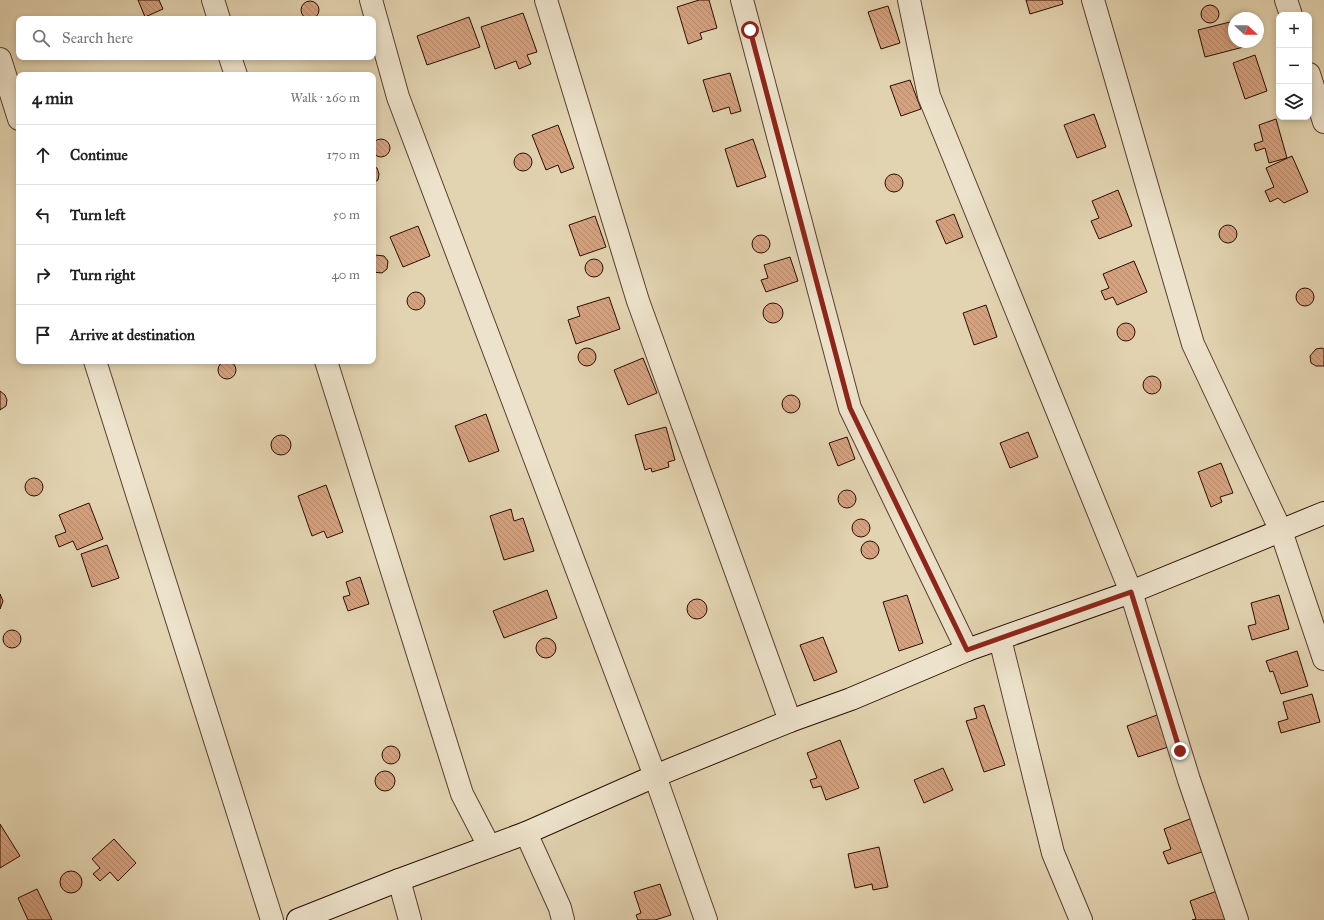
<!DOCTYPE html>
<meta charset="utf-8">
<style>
:root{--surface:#fff;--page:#f6f6f6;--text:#222;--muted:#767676;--line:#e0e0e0}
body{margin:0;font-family:"IM FELL Great Primer",serif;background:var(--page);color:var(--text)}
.controls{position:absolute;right:12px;top:12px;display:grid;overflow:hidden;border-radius:8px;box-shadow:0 2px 6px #0003}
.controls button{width:36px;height:36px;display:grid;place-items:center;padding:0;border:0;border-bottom:1px solid var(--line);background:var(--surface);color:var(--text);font:20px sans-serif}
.compass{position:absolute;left:1228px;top:12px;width:36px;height:36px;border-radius:50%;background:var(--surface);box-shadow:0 2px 6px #0003;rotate:112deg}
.stop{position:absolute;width:12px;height:12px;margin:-9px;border:3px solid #8f2418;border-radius:50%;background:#fff}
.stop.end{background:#8f2418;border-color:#fff;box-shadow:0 1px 4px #0008}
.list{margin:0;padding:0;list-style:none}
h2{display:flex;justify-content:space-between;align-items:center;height:52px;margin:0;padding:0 16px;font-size:17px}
h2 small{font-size:13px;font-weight:400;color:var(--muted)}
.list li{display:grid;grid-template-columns:26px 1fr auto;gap:12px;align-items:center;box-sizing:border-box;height:60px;padding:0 16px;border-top:1px solid var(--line)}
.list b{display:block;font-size:15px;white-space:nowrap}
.list em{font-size:13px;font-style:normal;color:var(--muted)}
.icon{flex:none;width:22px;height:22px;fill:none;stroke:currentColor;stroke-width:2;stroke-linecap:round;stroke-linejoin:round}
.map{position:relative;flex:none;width:1324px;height:920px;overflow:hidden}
.search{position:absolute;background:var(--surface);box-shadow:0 2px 6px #0003;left:16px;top:16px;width:360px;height:44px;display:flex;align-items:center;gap:10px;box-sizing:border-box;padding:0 14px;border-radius:8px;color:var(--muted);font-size:15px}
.panel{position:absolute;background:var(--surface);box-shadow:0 2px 6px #0003;left:16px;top:72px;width:360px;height:292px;border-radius:8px}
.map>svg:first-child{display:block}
.building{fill:url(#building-back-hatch);stroke:#2b0c01}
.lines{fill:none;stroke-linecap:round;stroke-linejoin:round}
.street-casing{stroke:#593e2d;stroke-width:24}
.secondary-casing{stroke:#2b0c01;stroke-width:24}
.street{stroke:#ede3cc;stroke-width:22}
.secondary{stroke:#ede3cc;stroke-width:22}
.route{stroke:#8f2418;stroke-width:5}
</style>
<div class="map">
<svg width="1324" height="920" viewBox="0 0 1324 920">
<defs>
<pattern id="building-back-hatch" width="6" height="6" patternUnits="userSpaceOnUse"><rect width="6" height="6" fill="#d5a280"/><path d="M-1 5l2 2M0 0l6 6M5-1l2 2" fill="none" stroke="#b78a6d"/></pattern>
</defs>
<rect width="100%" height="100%" fill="#e3d4b1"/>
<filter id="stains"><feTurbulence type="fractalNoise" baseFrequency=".005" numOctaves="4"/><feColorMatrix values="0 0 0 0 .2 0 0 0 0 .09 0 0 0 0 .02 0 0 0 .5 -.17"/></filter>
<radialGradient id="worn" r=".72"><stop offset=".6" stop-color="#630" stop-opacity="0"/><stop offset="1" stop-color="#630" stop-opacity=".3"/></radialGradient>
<path class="building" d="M 138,0 L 159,0 L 163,9 L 145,17 Z
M 699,0 L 709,0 L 717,28 L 700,33 L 702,39 L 688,44 L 677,7 Z
M 1026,0 L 1062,0 L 1063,4 L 1030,14 Z
M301 10a9 9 0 1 1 18 0a9 9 0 1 1-18 0Z
M1201 14a9 9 0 1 1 18 0a9 9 0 1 1-18 0Z
M 888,6 L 900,43 L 881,49 L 868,12 Z
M 523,13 L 537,52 L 527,55 L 531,64 L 519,69 L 516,61 L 495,69 L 481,27 Z
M 469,17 L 480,47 L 427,65 L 417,36 Z
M 1234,21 L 1234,42 L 1254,42 L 1255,44 L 1205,57 L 1198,30 Z
M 1255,55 L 1267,91 L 1245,99 L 1233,63 Z
M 730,73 L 741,111 L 731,114 L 729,107 L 713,112 L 703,80 Z
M 910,80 L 921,109 L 901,116 L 890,86 Z
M 1094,114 L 1106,147 L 1077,158 L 1064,125 Z
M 1276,119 L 1287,158 L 1269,163 L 1265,148 L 1256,151 L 1254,144 L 1263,141 L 1259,125 Z
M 558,125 L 574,168 L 561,173 L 558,165 L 546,170 L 532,135 Z
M372 148a9 9 0 1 1 18 0a9 9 0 1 1-18 0Z
M 753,139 L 766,177 L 737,187 L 725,149 Z
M514 162a9 9 0 1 1 18 0a9 9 0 1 1-18 0Z
M 1292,156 L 1308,192 L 1284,203 L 1278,198 L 1270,202 L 1265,191 L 1274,187 L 1266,168 Z
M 373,166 L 377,168 L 379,174 L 378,180 L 373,183 Z
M885 183a9 9 0 1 1 18 0a9 9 0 1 1-18 0Z
M 1118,190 L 1132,226 L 1099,239 L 1091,221 L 1099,218 L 1092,201 Z
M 954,214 L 963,237 L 946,244 L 936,221 Z
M 595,216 L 606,247 L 580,256 L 569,225 Z
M1219 234a9 9 0 1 1 18 0a9 9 0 1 1-18 0Z
M 418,226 L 430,256 L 403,267 L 390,237 Z
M752 244a9 9 0 1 1 18 0a9 9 0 1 1-18 0Z
M 375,255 L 384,256 L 388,261 L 387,269 L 382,273 L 373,272 L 373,257 Z
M 790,257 L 798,281 L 766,292 L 761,280 L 768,278 L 764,265 Z
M585 268a9 9 0 1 1 18 0a9 9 0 1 1-18 0Z
M 1134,261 L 1147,292 L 1117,305 L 1113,297 L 1105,300 L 1101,291 L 1109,288 L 1103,274 Z
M1296 297a9 9 0 1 1 18 0a9 9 0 1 1-18 0Z
M407 301a9 9 0 1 1 18 0a9 9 0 1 1-18 0Z
M 609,297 L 620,329 L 576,344 L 568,320 L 580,316 L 577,307 Z
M763 313a10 10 0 1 1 20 0a10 10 0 1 1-20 0Z
M 986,305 L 997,337 L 974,345 L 963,313 Z
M1117 332a9 9 0 1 1 18 0a9 9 0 1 1-18 0Z
M578 357a9 9 0 1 1 18 0a9 9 0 1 1-18 0Z
M 1322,348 L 1324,349 L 1324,366 L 1316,366 L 1311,363 L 1310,356 L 1316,349 Z
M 643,358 L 657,393 L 628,405 L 614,370 Z
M218 370a9 9 0 1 1 18 0a9 9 0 1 1-18 0Z
M1143 385a9 9 0 1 1 18 0a9 9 0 1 1-18 0Z
M 0,391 L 5,395 L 7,400 L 6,406 L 0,410 Z
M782 404a9 9 0 1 1 18 0a9 9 0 1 1-18 0Z
M 486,414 L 499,451 L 469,462 L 455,426 Z
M 666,427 L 675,460 L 668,462 L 669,467 L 652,472 L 651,468 L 645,470 L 635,435 Z
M 1028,432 L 1038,457 L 1010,468 L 1000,443 Z
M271 445a10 10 0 1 1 20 0a10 10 0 1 1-20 0Z
M 847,437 L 855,459 L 838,466 L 829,443 Z
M 1221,463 L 1233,493 L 1220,497 L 1222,502 L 1211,507 L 1198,472 Z
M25 487a9 9 0 1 1 18 0a9 9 0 1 1-18 0Z
M 326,485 L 343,532 L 327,538 L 324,531 L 312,536 L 298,496 Z
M838 499a9 9 0 1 1 18 0a9 9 0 1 1-18 0Z
M 89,503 L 103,539 L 77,550 L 73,541 L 59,547 L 55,536 L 66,532 L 59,515 Z
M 511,509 L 514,521 L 523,518 L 534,551 L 504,560 L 490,516 Z
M852 528a9 9 0 1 1 18 0a9 9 0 1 1-18 0Z
M861 550a9 9 0 1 1 18 0a9 9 0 1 1-18 0Z
M 107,545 L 119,578 L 92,587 L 81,554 Z
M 360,577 L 369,604 L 348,611 L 343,597 L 350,595 L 346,582 Z
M 547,590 L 557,618 L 504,638 L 493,611 Z
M 0,594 L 3,601 L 0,609 Z
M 907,595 L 923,643 L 899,651 L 883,602 Z
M 1279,595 L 1289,629 L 1252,640 L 1248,626 L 1256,624 L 1251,603 Z
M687 609a10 10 0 1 1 20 0a10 10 0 1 1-20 0Z
M3 639a9 9 0 1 1 18 0a9 9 0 1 1-18 0Z
M 823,637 L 837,672 L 814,681 L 800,645 Z
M536 648a10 10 0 1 1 20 0a10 10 0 1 1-20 0Z
M 1297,651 L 1308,686 L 1281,694 L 1273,671 L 1270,672 L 1266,661 Z
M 1312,694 L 1320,722 L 1281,733 L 1278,722 L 1288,719 L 1283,702 Z
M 984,705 L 1005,765 L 984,772 L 966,721 L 977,718 L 974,708 Z
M 1157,715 L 1168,747 L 1138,757 L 1127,726 Z
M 840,740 L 859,788 L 826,800 L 821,786 L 813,788 L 810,780 L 817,778 L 807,753 Z
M382 755a9 9 0 1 1 18 0a9 9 0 1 1-18 0Z
M 943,768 L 953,790 L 924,803 L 914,780 Z
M375 781a10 10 0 1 1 20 0a10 10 0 1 1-20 0Z
M 1195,817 L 1207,850 L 1168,864 L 1163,852 L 1171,849 L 1164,829 Z
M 0,824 L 20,856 L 0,868 Z
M 114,839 L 136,863 L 118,881 L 110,872 L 100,881 L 93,874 L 100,868 L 92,859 Z
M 879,847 L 888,887 L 873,890 L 872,884 L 855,888 L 848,854 Z
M60 882a11 11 0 1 1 22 0a11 11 0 1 1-22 0Z
M 660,884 L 671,915 L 655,920 L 638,920 L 636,915 L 641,913 L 634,892 Z
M 37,889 L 52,920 L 28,920 L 18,898 Z
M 1217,891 L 1228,920 L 1192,920 L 1196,919 L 1190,901 Z"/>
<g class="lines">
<defs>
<path id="street" d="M 213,0 L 219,19
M 371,0 L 398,97 L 655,776 L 706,920
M 546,0 L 638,301 L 790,721
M 742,0 L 850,408 L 967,650
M 909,0 L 929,96 L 1131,592 L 1189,780 L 1237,920
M 1093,0 L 1193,344 L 1281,531 L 1324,659
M 1286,0 L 1291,15
M 230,57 L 236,75
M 0,59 L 19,119
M 1309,74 L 1324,122
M 95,361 L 272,920
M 326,361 L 462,794 L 489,846
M 1000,639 L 1053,853 L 1081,920
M 526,833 L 560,908 L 563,920
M 399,880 L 410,920"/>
<path id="secondary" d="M 298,920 L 399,880 L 526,833 L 655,776 L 790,721 L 851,699 L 967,650 L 1131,592 L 1324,513"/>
</defs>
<use href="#street" class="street-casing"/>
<use href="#secondary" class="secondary-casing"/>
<use href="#street" class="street"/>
<use href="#secondary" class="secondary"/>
</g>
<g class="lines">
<path class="route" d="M 750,30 L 850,408 L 967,650 L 1131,592 L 1180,751"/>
</g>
<rect width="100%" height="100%" filter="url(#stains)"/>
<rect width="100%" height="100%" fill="url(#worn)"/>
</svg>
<div class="controls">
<button>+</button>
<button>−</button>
<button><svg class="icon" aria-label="layers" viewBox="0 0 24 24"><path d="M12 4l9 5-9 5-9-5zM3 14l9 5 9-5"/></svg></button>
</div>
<svg class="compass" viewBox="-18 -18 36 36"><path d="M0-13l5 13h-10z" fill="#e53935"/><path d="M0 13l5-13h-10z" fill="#767676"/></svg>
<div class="stop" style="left:750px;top:30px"></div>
<div class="stop end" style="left:1180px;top:751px"></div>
<div class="search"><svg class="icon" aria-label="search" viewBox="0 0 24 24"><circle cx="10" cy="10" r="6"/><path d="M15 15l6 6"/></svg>Search here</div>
<section class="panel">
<h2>4 min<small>Walk · 260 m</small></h2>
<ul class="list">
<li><svg class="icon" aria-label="ahead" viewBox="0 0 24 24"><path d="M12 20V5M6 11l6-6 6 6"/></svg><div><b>Continue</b></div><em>170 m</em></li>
<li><svg class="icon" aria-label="left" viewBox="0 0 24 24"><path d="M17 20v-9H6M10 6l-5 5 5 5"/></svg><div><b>Turn left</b></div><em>50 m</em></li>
<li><svg class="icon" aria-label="right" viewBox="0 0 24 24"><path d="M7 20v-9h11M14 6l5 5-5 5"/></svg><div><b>Turn right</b></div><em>40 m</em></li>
<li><svg class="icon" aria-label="arrive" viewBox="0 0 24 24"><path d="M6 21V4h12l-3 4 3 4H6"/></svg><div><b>Arrive at destination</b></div></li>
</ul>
</section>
</div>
